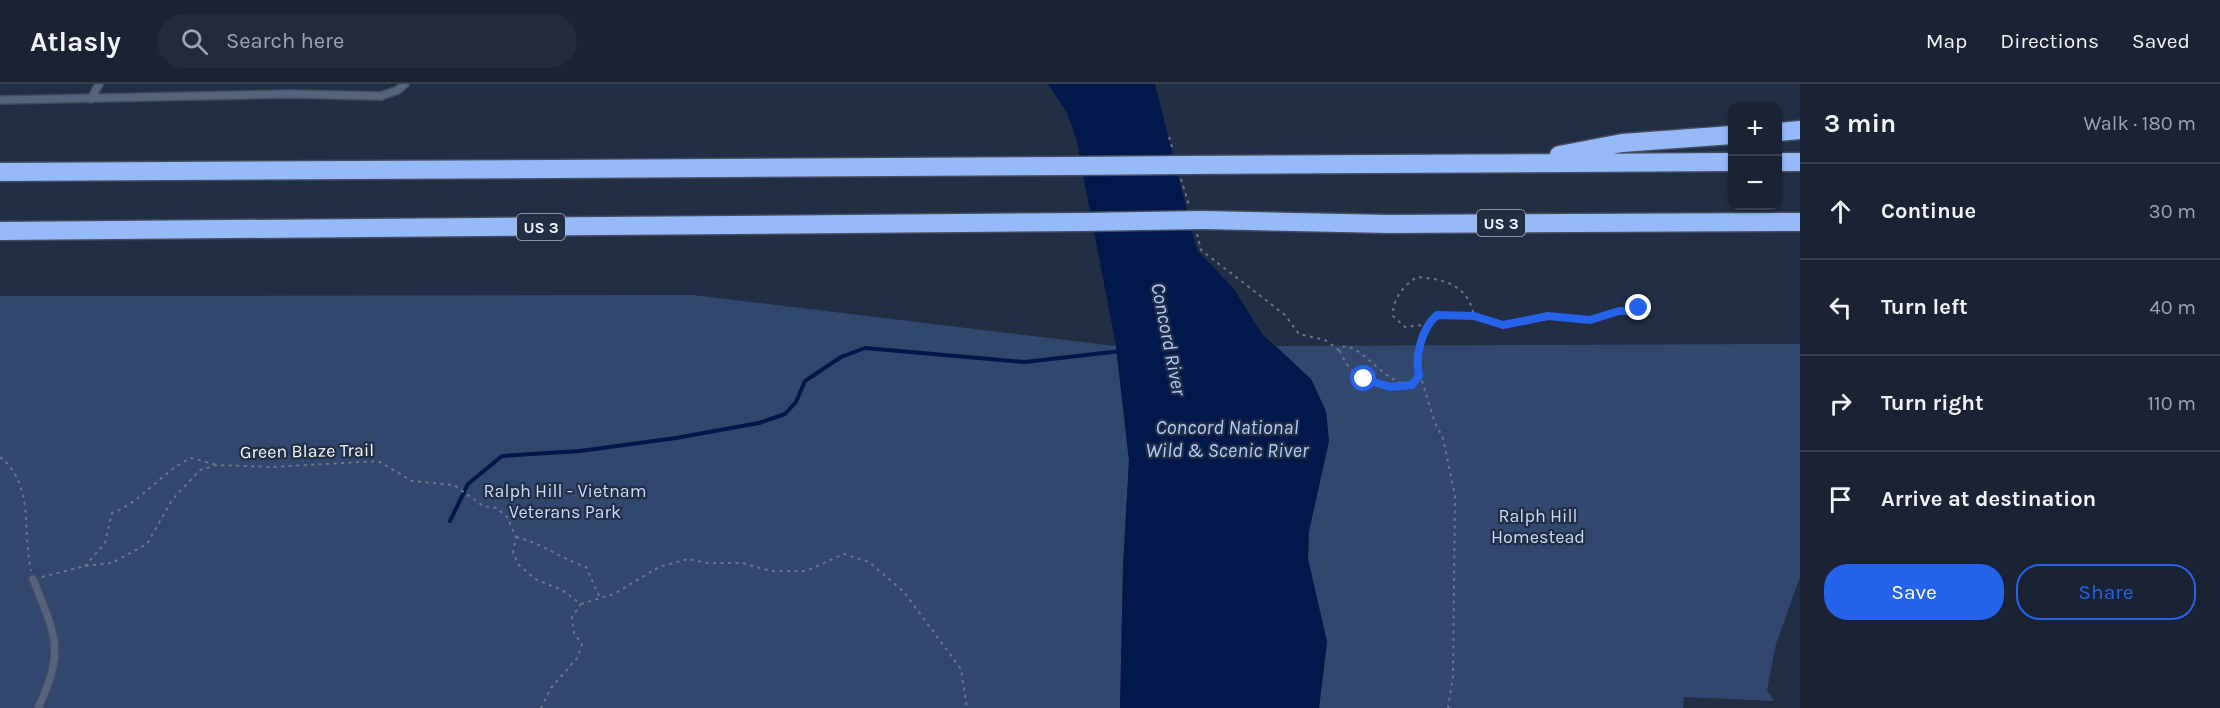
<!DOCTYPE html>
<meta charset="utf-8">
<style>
:root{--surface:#1a2233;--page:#232a3b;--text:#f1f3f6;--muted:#9fa4ac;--line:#383f4e;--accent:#2563eb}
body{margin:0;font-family:Karla,sans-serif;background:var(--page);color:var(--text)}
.controls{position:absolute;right:18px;top:18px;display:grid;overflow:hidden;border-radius:12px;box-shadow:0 2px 4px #0004}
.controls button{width:54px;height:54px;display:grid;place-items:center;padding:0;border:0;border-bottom:2px solid var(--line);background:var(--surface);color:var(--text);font:30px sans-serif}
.stop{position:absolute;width:18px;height:18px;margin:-14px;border:4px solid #2563eb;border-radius:50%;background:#fff}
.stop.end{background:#2563eb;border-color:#fff;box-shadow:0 2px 6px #0008}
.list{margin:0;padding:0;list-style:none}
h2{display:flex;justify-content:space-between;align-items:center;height:78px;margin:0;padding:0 24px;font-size:26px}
h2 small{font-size:20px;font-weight:400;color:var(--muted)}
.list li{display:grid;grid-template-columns:39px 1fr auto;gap:18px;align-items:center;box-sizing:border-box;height:96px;padding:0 24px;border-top:2px solid var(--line)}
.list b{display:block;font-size:22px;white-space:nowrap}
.list em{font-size:20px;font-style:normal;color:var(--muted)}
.actions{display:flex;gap:12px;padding:18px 24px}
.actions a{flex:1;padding:14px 0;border:2px solid var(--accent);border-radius:24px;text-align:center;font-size:21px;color:var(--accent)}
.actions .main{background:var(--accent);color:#fff}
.icon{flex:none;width:33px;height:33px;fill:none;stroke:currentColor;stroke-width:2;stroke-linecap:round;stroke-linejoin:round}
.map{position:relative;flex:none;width:1800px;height:624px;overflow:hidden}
header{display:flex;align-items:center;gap:36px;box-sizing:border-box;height:84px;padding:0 30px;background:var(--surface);border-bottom:2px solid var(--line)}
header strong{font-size:28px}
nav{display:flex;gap:33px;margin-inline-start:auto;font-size:21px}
.search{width:420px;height:54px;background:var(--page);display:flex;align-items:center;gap:15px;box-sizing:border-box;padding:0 21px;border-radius:33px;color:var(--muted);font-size:22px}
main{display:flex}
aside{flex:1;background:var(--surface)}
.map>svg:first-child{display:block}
.green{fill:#31476d}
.water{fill:#01184b}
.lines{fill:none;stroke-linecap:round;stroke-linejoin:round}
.stream{stroke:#01184b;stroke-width:4}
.service-casing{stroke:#424c5d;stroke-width:10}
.motorway-casing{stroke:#424c5d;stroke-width:21}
.path{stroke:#6d7688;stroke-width:2;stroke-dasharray:3 4.5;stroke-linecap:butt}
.service{stroke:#55647d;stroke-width:7}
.motorway{stroke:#95b9f9;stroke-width:18}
.motorway-bridge-casing{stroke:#424c5d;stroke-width:21;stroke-linecap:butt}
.motorway-bridge{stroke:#95b9f9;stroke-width:18}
.route{stroke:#2563eb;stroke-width:8}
.labels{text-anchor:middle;stroke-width:4.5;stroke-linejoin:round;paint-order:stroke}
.shield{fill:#222e44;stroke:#b2b9c6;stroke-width:1.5}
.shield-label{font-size:16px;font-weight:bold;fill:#f0f5fe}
.street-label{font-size:18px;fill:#f0f5fe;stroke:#222e44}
.park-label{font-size:18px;fill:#c8dbfd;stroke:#222e44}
.water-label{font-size:20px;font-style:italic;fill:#afccfe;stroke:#222e44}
</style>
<header>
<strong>Atlasly</strong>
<div class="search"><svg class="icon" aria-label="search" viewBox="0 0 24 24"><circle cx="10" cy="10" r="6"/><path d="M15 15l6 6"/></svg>Search here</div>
<nav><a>Map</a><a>Directions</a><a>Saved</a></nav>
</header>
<main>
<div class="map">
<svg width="1800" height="624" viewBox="0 0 1800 624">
<rect width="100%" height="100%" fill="#222e44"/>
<path class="green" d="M 693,211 L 1116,262 L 1129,376 L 1123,483 L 1120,624 L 0,624 L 0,212 Z
M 1800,260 L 1800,493 L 1776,560 L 1767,606 L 1774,617 L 1684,613 L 1683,624 L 1319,624 L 1327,558 L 1308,475 L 1309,447 L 1329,357 L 1326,327 L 1311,295 L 1276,262 Z"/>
<path class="water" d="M 1048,0 L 1155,0 L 1197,166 L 1234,205 L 1262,250 L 1311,295 L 1326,328 L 1329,357 L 1309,447 L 1308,475 L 1327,558 L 1319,624 L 1120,624 L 1123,483 L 1129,376 L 1116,262 L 1076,54 L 1067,29 Z"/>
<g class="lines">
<path class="stream" d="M 450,437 L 468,400 L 502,372 L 580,367 L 676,354 L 759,339 L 785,330 L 796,318 L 805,297 L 841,273 L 865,264 L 1025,278 L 1121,267"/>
<defs>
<path id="service" d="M 91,15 L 99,0
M 0,16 L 289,10 L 381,12 L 398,6 L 405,0
M 33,495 C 55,551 66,566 38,624"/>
<path id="motorway" d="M 1778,48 L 1800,46
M 1559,71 L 1622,59 L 1732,51
M 1778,78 L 1800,78
M 1186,81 L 1732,78
M 0,88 L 1067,82
M 1203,136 L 1389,140 L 1800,138
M 0,147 L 1081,138"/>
</defs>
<use href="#service" class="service-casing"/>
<use href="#motorway" class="motorway-casing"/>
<path class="path" d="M 1169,53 L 1173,66
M 1181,95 L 1189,121
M 1197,150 L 1201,166 L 1285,231 L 1299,250 L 1325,256 L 1340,267
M 1427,245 L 1423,241 L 1405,243 L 1393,232 C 1392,215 1404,201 1417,193 C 1445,195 1468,201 1474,232
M 1402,301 C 1377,309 1348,291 1340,267 L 1342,263 C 1361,258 1384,301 1412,301 L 1419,292
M 0,373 C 35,400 22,449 31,487
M 516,453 C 541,459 562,475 586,483 L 600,514
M 85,482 L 105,459 L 112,429 C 142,418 161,388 191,374 L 217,381
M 42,493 L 85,482 L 112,479 L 147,460 L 172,416 L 200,386 L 217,381 L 270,383 L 378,377 L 412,397 L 454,401 L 483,422 L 497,424 L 507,433 L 516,453 L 513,468 L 518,480 L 535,495 L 562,506 L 581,520 L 572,533 L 574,549 L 582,560 L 578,573 L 551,604 L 541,624
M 581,520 L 614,510 L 659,483 L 688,475 L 708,479 L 742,479 L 771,487 L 806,487 L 844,470 L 869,478 L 904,508 L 961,585 L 967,624
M 1448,624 L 1453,592 L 1455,412 L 1443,354 L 1435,339 L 1416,277 L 1427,245 L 1437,230 L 1474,232 L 1503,241 L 1548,232 L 1590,236 L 1619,227 L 1636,216 L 1641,220 L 1636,227 L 1619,227"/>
<use href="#service" class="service"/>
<use href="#motorway" class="motorway"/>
<defs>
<path id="motorway-bridge" d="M 1067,82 L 1186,81
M 1081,138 L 1203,136"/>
</defs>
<use href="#motorway-bridge" class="motorway-bridge-casing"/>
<use href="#motorway-bridge" class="motorway-bridge"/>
</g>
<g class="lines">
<path class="route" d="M 1364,295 L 1390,303 L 1412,301 L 1419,292 C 1415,272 1421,245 1437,231 L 1474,232 L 1503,241 L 1548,232 L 1590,236 L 1619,227 L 1636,227 L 1639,224"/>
</g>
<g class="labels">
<g class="shield">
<rect x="1477" y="126" width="48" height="26" rx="4.5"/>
<rect x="517" y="130" width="48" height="26" rx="4.5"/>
</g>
<g class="shield-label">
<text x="1501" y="145">US 3</text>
<text x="541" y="149">US 3</text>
</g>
<g class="street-label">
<text transform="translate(307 367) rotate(-1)" y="6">Green Blaze Trail</text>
</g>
<g class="park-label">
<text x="565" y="413">Ralph Hill - Vietnam<tspan x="565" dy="21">Veterans Park</tspan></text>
<text x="1538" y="438">Ralph Hill<tspan x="1538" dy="21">Homestead</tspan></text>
</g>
<g class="water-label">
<text transform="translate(1169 255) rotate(79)" y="7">Concord River</text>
<text x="1227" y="350">Concord National<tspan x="1227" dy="23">Wild &amp; Scenic River</tspan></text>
</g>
</g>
</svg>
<div class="controls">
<button>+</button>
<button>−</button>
</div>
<div class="stop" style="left:1364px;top:295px"></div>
<div class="stop end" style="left:1639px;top:224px"></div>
</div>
<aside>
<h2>3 min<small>Walk · 180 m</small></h2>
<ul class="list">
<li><svg class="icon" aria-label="ahead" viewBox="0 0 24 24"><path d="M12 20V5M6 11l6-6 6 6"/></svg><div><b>Continue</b></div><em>30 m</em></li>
<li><svg class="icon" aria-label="left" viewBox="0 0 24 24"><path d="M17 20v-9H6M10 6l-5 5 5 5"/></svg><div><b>Turn left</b></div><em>40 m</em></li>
<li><svg class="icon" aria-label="right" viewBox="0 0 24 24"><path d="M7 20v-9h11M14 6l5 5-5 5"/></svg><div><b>Turn right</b></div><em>110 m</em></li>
<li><svg class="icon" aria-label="arrive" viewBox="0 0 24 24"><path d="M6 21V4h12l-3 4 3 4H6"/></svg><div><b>Arrive at destination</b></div></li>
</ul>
<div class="actions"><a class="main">Save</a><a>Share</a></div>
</aside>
</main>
